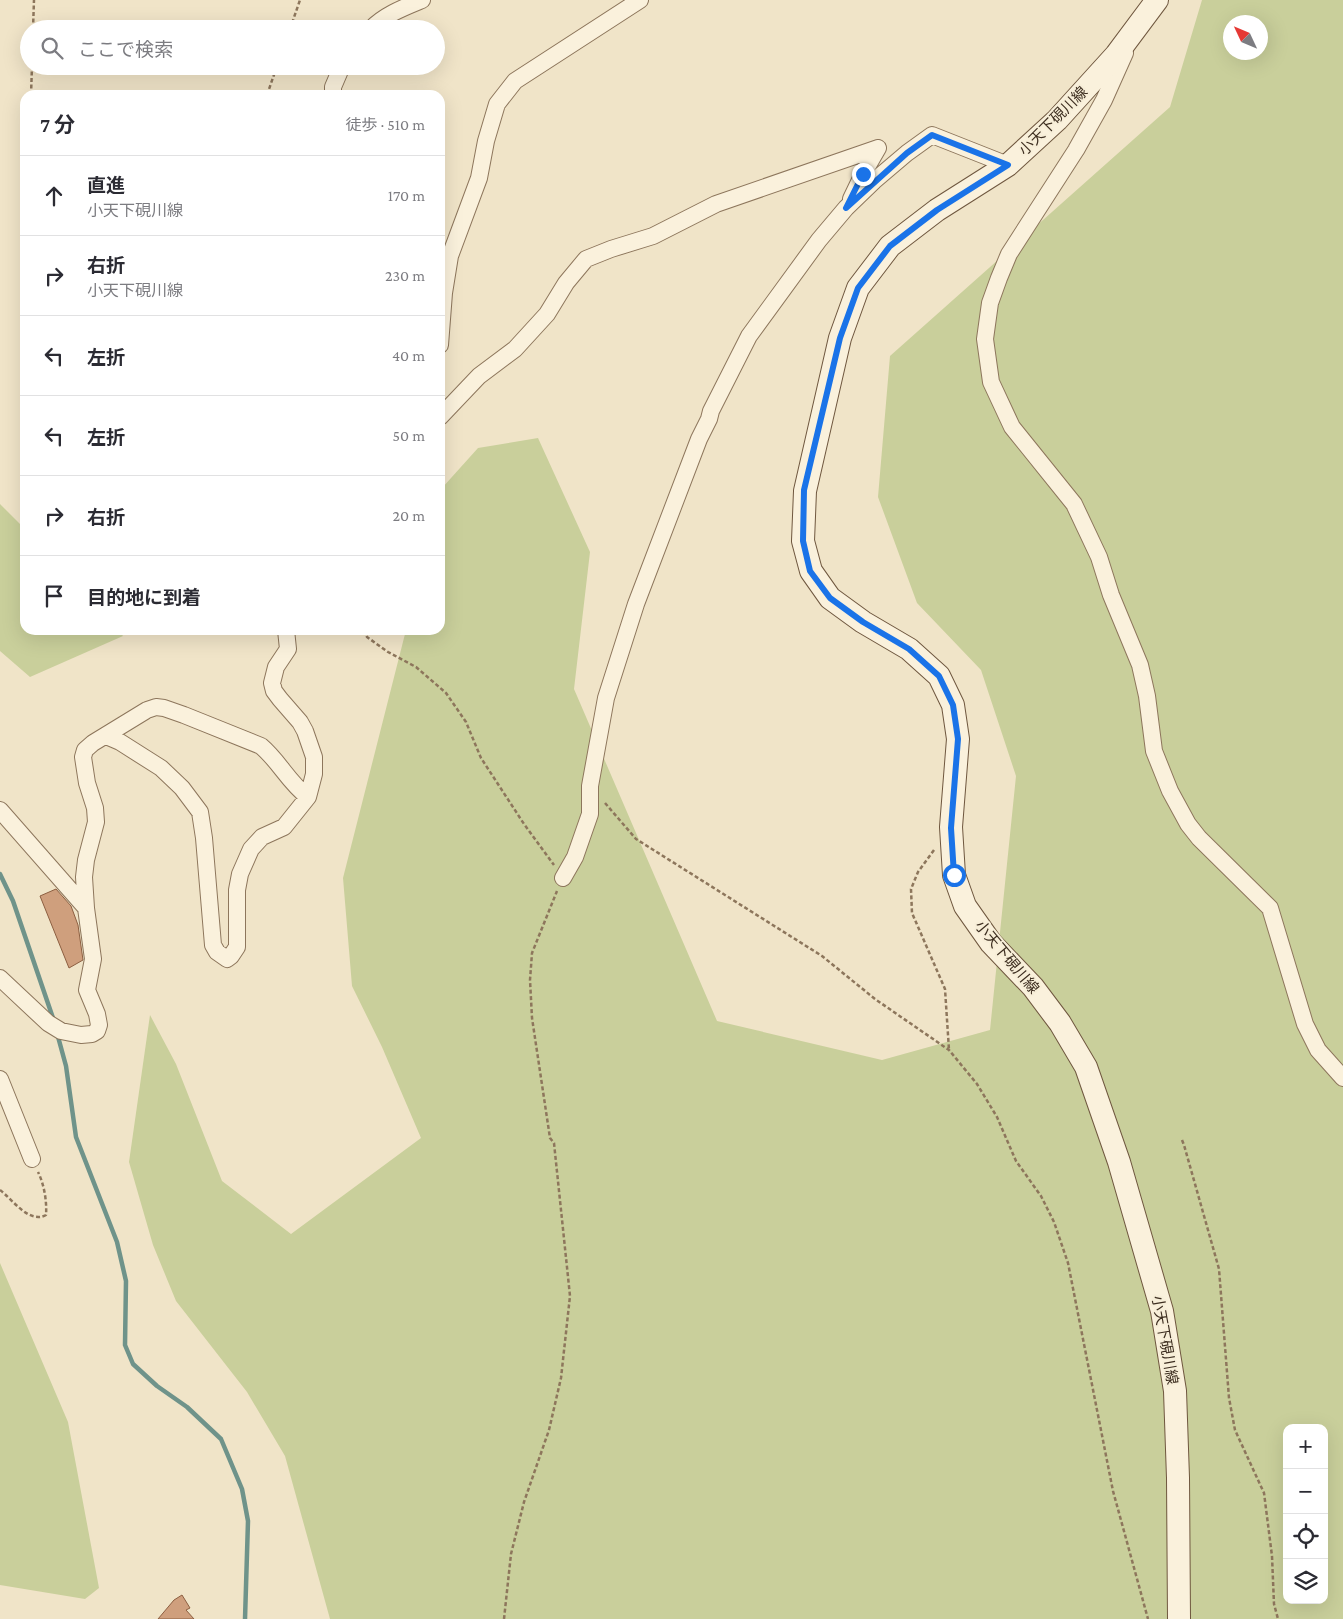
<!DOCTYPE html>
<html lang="ja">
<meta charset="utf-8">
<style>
:root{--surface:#fff;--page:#f2f2f3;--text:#2b2b33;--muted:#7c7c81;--line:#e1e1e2}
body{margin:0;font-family:"Crimson Pro","Noto Sans JP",serif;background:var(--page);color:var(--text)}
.controls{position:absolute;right:15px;bottom:15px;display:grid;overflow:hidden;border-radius:10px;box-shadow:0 5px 20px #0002}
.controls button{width:45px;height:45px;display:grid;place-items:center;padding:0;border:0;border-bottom:1px solid var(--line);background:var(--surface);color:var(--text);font:25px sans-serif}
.compass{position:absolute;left:1223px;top:15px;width:45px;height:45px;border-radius:50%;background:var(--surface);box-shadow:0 5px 20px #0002;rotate:314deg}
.stop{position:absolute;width:15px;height:15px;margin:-11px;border:4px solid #1a73e8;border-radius:50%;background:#fff}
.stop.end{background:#1a73e8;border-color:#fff;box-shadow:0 1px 5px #0008}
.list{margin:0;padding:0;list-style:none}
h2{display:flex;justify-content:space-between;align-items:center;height:65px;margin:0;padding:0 20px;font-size:21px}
h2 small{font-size:16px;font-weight:400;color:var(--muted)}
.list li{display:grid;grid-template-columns:32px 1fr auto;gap:15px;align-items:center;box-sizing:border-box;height:80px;padding:0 20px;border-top:1px solid var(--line)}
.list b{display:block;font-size:19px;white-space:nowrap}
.list p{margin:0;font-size:16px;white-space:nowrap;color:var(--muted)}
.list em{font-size:16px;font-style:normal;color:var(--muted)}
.icon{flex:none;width:28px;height:28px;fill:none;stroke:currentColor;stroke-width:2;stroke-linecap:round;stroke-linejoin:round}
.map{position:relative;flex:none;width:1343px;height:1619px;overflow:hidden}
.search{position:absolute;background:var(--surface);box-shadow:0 5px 20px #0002;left:20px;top:20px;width:425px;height:55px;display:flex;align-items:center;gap:12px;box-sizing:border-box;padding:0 18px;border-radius:28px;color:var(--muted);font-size:19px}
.panel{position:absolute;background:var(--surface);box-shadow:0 5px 20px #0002;left:20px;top:90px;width:425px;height:545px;border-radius:15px}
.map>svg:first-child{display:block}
.green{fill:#c9cf9b;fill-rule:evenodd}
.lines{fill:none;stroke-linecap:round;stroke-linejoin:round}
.stream{stroke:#6f938a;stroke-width:4.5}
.building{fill:#cf9f7d;stroke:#8d5f41}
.minor-casing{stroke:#8d765c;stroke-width:18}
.secondary-casing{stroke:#6f573f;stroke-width:24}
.path{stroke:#8d765c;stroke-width:2.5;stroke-dasharray:4 2.5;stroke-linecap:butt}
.minor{stroke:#faf1dc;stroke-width:16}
.secondary{stroke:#faf1dc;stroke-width:22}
.route{stroke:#1a73e8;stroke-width:6}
.labels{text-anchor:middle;stroke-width:4;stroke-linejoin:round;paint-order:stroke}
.street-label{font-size:15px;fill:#3d2e20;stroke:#f7eed8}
</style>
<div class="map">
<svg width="1343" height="1619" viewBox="0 0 1343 1619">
<rect width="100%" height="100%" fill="#f0e4c8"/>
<path class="green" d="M 1202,0 L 1343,0 L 1343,1619 L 330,1619 L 285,1456 L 247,1392 L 176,1301 L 153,1245 L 129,1162 L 150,1015 L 176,1064 L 222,1181 L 291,1234 L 421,1138 L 382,1047 L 352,986 L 343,878 L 406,630 L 440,630 L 440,495 L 442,488 L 478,448 L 538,438 L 590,552 L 574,689 L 717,1021 L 882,1060 L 990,1030 L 1016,776 L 981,670 L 917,603 L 878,497 L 890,356 L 1170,107 ZM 1230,22 L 1260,22 L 1260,52 L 1230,52 ZM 1287,1428 L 1324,1428 L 1324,1600 L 1287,1600 Z
M 0,504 L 25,529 L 25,630 L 118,630 L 123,636 L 30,677 L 0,651 Z
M 0,1263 L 68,1422 L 99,1588 L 85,1599 L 0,1585 Z"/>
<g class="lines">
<path class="stream" d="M 0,874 L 13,901 L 54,1021
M 57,1033 L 66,1066 L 76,1137 L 117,1242 L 126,1281 L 125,1345 L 133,1364 L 157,1386 L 187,1407 L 221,1439 L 242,1489 L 248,1521 L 245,1619"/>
</g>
<path class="building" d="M 56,889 L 71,906 L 78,925 L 83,960 L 69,968 L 40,896 Z
M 182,1595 L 190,1608 L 186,1610 L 194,1619 L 158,1619 L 174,1600 Z"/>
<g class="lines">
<defs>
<path id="minor" d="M 371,29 C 384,15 405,7 422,0
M 1125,53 L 1104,100 L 1076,150 L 1009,254 L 999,278 L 990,303 L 985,339 L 991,382 L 1012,427 L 1074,504 L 1099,557 L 1111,595 L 1140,665 L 1147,696 L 1154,751 L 1170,791 L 1188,824 L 1199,838 L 1270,908 L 1305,1024 L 1318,1050 L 1343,1078
M 333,95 L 333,87 L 342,66
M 851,199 L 863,174 L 878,148
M 440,345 L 444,293 L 450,256 L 479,178 L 486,141 L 497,104 L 515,81 L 640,0
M 440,417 L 479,376 L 515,349 L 547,314 L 566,283 L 586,259 L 611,249 L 653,236 L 716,204 L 878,148
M 106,736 L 120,742 L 161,768 L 182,788 L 200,812 L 204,838 L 213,945 L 217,952 L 227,959 L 231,956 L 237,947 L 237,890 L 240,874 L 251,849 L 262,837 L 284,827 L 308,797 L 314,774 L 314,757 L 305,731 L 300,722 L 280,699 L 274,691 L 272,683 L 276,667 L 288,649 L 286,630
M 0,810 L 86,908
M 563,878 L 575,857 L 590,814 L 590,786 L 606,698 L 636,604 L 699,439 L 709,419 L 711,411 L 749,336 L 819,240 L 846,208 L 874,181 L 907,153 L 932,135 L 1008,165
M 0,978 L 48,1023 L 61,1031 L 81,1035 L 92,1034 L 97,1031 L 99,1025 L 97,1014 L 87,990 L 93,959 L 86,908 L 84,877 L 86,860 L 96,822 L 95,808 L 87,783 L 83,757 L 85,750 L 93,743 L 147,710 L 156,707 L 164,708 L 184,715 L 261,746 C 279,761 289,783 308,797
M 0,1079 L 32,1159"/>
<path id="secondary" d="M 1157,0 L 1116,55 L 1057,120 L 1008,165 L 937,210 L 890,246 L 858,288 L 840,338 L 805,491 L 803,541 L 811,571 L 830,598 L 863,622 L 909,649 L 939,676 L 953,705 L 958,739 L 951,827 L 954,875 L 965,906 L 991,943 L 1033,987 L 1060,1023 L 1086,1067 L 1119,1162 L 1162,1311 L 1175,1391 L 1178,1478 L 1179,1619"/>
</defs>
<use href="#minor" class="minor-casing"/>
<use href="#secondary" class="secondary-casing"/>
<path class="path" d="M 33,29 L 34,0
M 290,29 L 300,0
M 31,95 L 32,66
M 267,95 L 277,66
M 364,630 L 367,637 L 388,652 L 416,667 L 446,693 L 466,722 L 481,758 L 524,824 L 554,865
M 605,803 L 636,839 L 822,956 L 875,999 L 949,1050 L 977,1084 L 997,1117 L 1016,1161 L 1041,1196 L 1054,1222 L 1068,1263 L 1113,1491 L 1148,1619
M 934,850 L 918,872 L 911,889 L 912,913 L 945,989 L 949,1050
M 1182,1140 L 1184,1145 L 1219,1269 L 1229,1398 L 1235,1430 L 1264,1493 L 1272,1556 L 1274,1604 L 1278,1619
M 0,1190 C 13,1200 29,1224 46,1215 C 47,1201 44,1184 38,1172
M 504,1619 L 511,1554 L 524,1502 L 549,1430 L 561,1378 L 570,1296 L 554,1143 L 550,1138 L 532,1018 L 530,980 L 532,953 L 557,891"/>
<use href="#minor" class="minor"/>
<use href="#secondary" class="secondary"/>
</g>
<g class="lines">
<path class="route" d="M 863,174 L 846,208 L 907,153 L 932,135 L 1008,165 L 937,210 L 890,246 L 858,288 L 840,338 L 804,490 L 803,541 L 810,571 L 830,598 L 863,622 L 909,649 L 939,676 L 953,705 L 958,739 L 951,828 L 954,875"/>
</g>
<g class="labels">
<g class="street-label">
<text transform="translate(1053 121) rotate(-45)" y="5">小天下硯川線</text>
<text transform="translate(1007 957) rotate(50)" y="5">小天下硯川線</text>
<text transform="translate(1165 1340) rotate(80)" y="5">小天下硯川線</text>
</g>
</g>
</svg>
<div class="controls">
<button>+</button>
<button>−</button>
<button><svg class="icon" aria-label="locate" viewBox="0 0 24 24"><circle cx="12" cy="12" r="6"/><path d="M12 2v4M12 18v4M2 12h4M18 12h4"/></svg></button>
<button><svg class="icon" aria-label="layers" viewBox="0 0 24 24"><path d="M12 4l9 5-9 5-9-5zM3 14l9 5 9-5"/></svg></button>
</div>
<svg class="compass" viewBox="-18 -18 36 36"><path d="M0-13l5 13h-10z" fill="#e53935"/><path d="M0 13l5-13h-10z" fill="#7c7c81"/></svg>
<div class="stop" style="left:954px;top:875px"></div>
<div class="stop end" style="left:863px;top:174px"></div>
<div class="search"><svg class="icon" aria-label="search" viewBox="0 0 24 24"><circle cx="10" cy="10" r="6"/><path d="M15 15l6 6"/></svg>ここで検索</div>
<section class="panel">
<h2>7 分<small>徒歩 · 510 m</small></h2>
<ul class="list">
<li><svg class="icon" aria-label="ahead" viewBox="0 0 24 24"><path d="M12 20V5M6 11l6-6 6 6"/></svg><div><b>直進</b><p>小天下硯川線</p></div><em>170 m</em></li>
<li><svg class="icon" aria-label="right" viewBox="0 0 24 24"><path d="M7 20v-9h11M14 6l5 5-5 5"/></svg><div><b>右折</b><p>小天下硯川線</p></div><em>230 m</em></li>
<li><svg class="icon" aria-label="left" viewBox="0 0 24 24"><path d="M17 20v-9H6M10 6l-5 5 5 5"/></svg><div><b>左折</b></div><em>40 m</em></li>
<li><svg class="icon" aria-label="left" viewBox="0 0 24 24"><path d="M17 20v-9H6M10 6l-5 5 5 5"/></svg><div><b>左折</b></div><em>50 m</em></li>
<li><svg class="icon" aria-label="right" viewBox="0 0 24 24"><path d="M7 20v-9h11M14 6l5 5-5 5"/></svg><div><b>右折</b></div><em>20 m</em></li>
<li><svg class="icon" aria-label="arrive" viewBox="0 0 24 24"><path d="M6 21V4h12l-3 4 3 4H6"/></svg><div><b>目的地に到着</b></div></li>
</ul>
</section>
</div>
